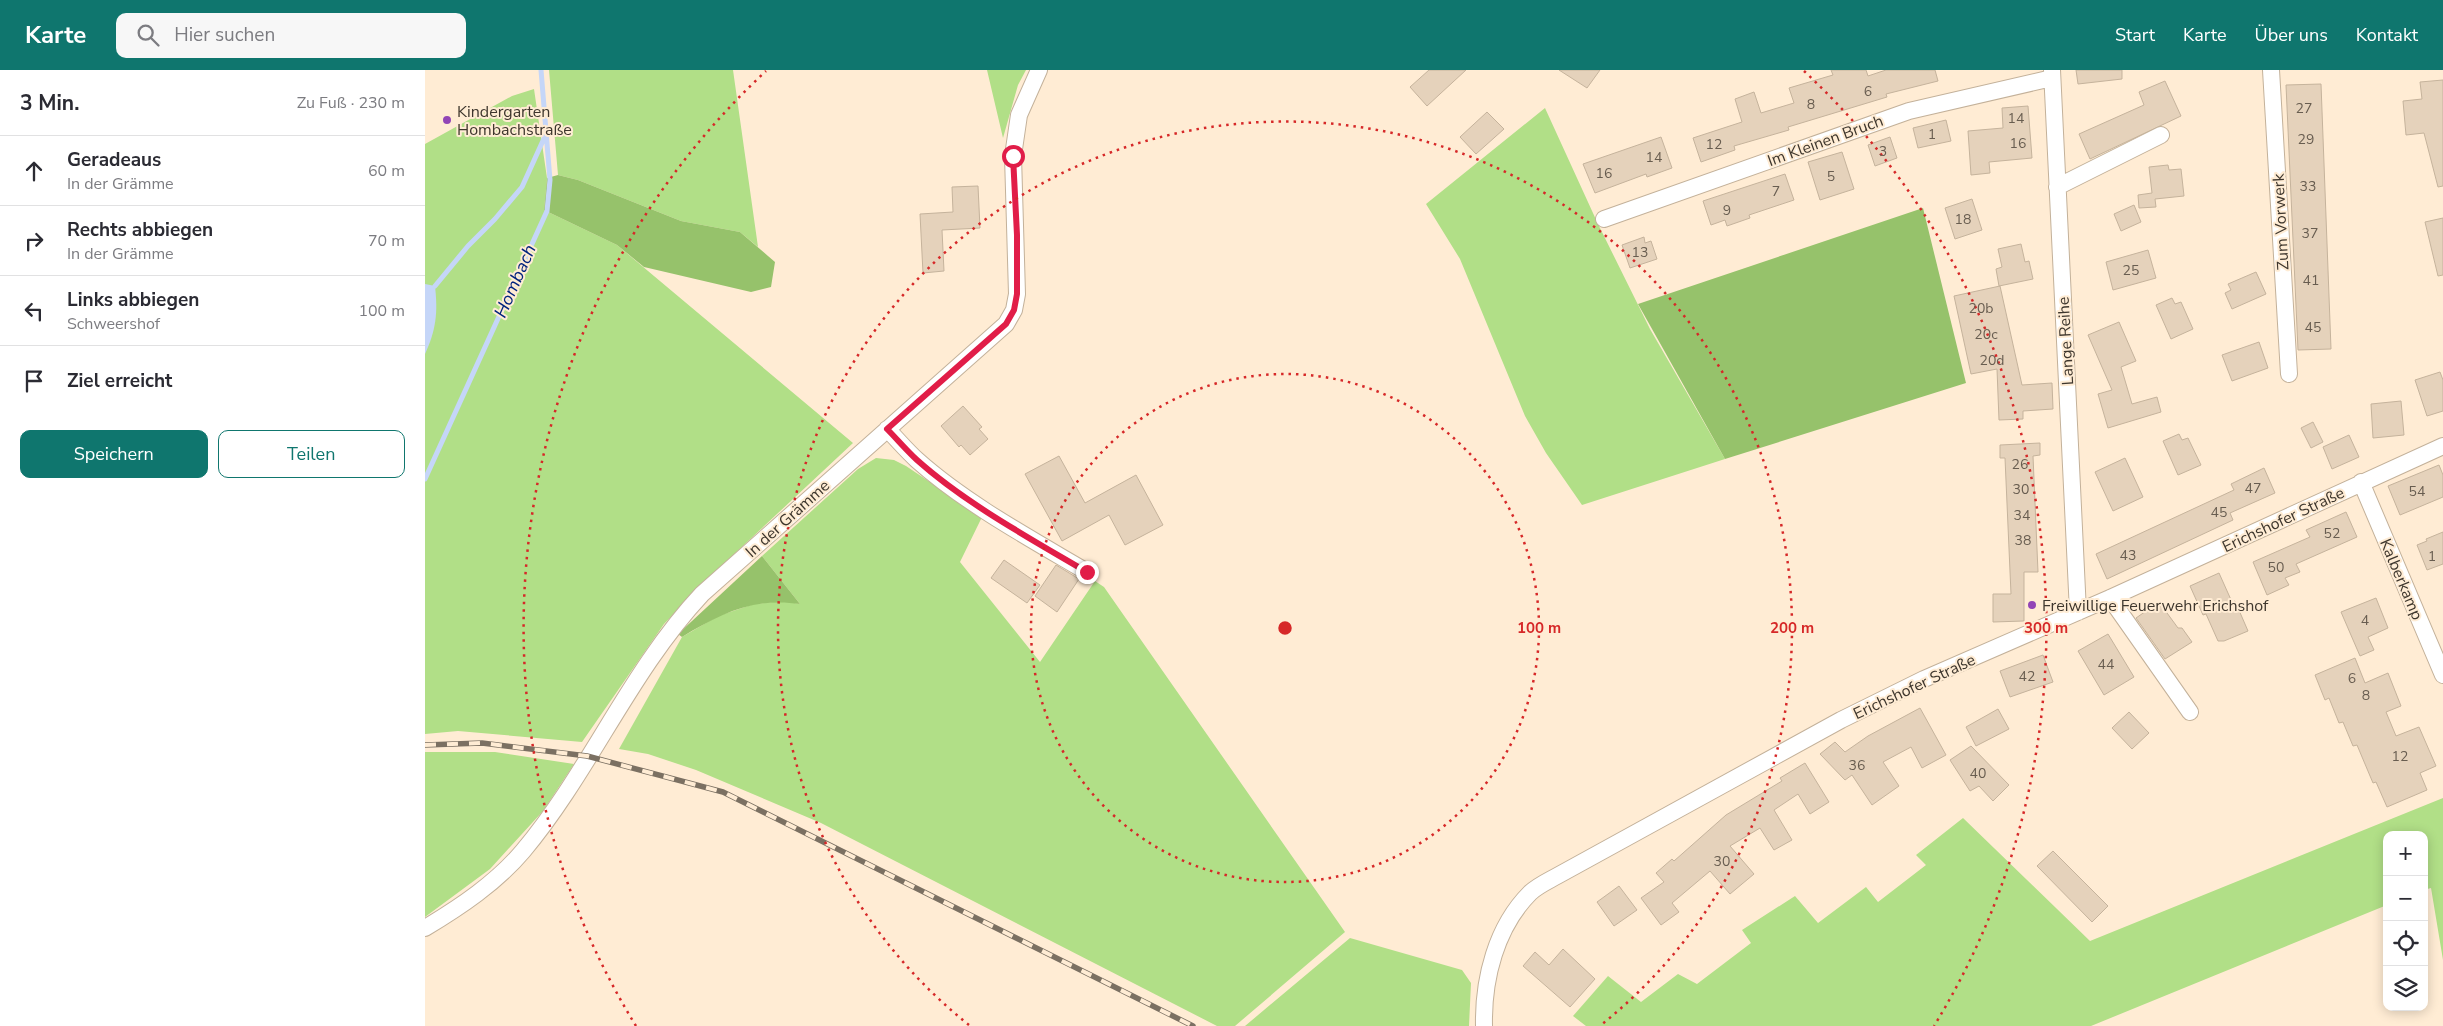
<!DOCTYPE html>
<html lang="de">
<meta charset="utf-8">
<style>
:root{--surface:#fff;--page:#f7f7f7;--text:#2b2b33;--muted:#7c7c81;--line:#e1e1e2;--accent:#0f766e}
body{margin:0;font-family:"Nunito Sans",sans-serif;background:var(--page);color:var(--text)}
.controls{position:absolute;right:15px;bottom:15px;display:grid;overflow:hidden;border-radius:10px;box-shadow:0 2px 12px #0003}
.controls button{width:45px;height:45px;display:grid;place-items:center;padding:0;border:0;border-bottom:1px solid var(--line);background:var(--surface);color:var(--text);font:25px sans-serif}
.stop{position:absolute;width:15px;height:15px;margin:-11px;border:4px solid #e11d48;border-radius:50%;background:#fff}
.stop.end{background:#e11d48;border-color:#fff;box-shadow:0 1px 5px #0008}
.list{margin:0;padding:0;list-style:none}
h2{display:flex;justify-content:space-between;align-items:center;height:65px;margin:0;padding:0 20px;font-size:21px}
h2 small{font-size:16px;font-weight:400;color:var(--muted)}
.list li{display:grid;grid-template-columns:32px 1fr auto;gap:15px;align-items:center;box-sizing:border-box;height:70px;padding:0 20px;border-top:1px solid var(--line)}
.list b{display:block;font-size:19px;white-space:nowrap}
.list p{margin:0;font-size:16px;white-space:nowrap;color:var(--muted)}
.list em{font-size:16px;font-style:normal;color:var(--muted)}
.actions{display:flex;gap:10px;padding:15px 20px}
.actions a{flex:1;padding:11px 0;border:1px solid var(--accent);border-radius:10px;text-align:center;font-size:18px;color:var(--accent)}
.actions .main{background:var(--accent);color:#fff}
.icon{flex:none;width:28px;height:28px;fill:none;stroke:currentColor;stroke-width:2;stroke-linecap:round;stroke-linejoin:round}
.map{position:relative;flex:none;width:2018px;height:956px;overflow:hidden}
header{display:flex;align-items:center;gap:30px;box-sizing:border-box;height:70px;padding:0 25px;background:var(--accent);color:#fff}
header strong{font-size:24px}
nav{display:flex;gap:28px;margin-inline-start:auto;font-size:18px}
.search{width:350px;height:45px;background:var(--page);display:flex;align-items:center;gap:12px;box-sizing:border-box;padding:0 18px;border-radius:10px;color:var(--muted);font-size:19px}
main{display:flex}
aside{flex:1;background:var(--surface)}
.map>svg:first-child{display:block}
.green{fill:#b1df87}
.forest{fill:#96c26b}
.water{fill:#c5d6f8}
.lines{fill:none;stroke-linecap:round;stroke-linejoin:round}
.stream{stroke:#c5d6f8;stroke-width:5}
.building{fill:#e5d2bb;stroke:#c5b39c}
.minor-casing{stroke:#c3b19a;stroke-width:18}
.minor{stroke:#fff;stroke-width:16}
.rail-casing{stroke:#7b7062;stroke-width:5.5}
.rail{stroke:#ffecd4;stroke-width:4;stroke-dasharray:11;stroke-linecap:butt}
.route{stroke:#e11d48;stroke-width:6}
.ring{fill:none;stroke:#d62828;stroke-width:2.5;stroke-dasharray:2.5 5}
.poi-dot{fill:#9245b6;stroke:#ffecd4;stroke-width:2}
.labels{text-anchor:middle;stroke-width:4;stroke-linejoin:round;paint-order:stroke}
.number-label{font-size:14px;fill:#685d50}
.poi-label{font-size:16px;fill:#3e362d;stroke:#ffecd4;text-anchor:start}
.street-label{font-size:16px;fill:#3e362d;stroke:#ffecd4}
.water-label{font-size:18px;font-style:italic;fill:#02247e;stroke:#ffecd4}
.centre{fill:#d62828;stroke:#ffecd4;stroke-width:2.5}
.ring-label{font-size:15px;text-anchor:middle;font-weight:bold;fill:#d62828;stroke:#ffecd4;stroke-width:4;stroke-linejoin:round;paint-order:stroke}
</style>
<header>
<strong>Karte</strong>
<div class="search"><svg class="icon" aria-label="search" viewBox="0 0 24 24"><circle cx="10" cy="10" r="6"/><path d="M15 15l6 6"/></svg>Hier suchen</div>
<nav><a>Start</a><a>Karte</a><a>Über uns</a><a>Kontakt</a></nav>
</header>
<main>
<aside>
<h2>3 Min.<small>Zu Fuß · 230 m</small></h2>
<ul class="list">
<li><svg class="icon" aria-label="ahead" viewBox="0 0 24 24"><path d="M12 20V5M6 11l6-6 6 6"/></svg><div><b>Geradeaus</b><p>In der Grämme</p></div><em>60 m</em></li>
<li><svg class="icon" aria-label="right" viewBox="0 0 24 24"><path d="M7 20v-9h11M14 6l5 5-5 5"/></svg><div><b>Rechts abbiegen</b><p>In der Grämme</p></div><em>70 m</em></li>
<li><svg class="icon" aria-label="left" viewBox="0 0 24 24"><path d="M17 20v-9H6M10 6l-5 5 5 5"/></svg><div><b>Links abbiegen</b><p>Schweershof</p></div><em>100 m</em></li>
<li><svg class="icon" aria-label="arrive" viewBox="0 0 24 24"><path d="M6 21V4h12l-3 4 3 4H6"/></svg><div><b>Ziel erreicht</b></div></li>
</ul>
<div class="actions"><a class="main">Speichern</a><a>Teilen</a></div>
</aside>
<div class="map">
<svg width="2018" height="956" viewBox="0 0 2018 956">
<rect width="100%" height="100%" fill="#ffecd4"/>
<path class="green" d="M 124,0 L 308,0 L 333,177 L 315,162 L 256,151 L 153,110 L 133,105 Z
M 562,0 L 601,0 L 593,15 L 578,68 Z
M 109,19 L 122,108 L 119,140 L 192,175 L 428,373 L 276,515 L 239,554 L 157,672 L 33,661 L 0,664 L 0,74 L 87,26 Z
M 1120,38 L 1173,154 L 1225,259 L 1300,389 L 1157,435 L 1121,383 L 1100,346 L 1035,189 L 1001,134 Z
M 451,388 L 469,390 L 481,396 L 557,447 L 535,492 L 615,592 L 670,511 L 679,517 L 920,862 L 810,956 L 792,956 L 396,753 L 271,700 L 223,684 L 194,679 L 257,567 L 293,546 L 329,534 L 358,531 L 375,534 L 337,486 L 433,399 Z
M 0,682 L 70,682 L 149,694 L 118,741 L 65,799 L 0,847 Z
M 2018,728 L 2018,890 L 2006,818 L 1999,820 L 1999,765 L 1962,765 L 1962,835 L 1666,956 L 1161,956 L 1148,946 L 1183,906 L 1216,932 L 1253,904 L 1272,914 L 1326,873 L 1317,860 L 1370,826 L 1393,853 L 1441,817 L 1453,832 L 1501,795 L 1491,785 L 1538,748 L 1665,871 Z
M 925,868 L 1037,900 L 1046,913 L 1044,956 L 820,956 Z"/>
<path class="forest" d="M 133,105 L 153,110 L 256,151 L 315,162 L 350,192 L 346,217 L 326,222 L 219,197 L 192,175 L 119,140 L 122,108 Z
M 1498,138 L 1541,313 L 1300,389 L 1213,234 Z
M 337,486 L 375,534 C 329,527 295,544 257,567 L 253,564 Z"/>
<path class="water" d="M 0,214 L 10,216 C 13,243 11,260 0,284 Z"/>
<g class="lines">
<path class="stream" d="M 10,216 L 43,176 L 70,149 L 97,117 L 121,64
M 0,409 L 122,141 L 125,110 L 116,0"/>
</g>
<path class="building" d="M 1004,0 L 1041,0 L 1002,36 L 985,17 Z
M 1134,0 L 1175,0 L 1162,18 Z
M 1406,0 L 1441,0 L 1443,6 L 1461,0 L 1510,0 L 1513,11 L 1461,24 L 1462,27 L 1363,57 L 1364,60 L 1309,76 L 1310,80 L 1276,92 L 1268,68 L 1317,52 L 1310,29 L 1329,22 L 1336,43 L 1369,33 L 1364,18 L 1408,5 Z
M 1651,0 L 1697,0 L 1697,9 L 1653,14 Z
M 2018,10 L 2018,116 L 2013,117 L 1999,63 L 1981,65 L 1978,31 L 1997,29 L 1995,12 Z
M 1740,11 L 1756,46 L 1665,89 L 1654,64 L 1719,35 L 1714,22 Z
M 1896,14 L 1906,279 L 1873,280 L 1861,15 Z
M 1603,36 L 1607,88 L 1564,92 L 1565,103 L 1546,105 L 1543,61 L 1578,58 L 1577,38 Z
M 1062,42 L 1079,59 L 1051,84 L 1035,67 Z
M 1521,50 L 1526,71 L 1493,78 L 1488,58 Z
M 1236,67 L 1247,98 L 1222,107 L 1221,104 L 1170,123 L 1158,94 Z
M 1465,67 L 1472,88 L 1450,96 L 1443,75 Z
M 1417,82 L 1429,119 L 1395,130 L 1383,92 Z
M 1743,95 L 1744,100 L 1756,99 L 1759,126 L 1730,129 L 1731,137 L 1714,138 L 1713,125 L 1727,123 L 1724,97 Z
M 1360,104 L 1369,130 L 1324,145 L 1325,148 L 1302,156 L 1300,150 L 1286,155 L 1278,131 Z
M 553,116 L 555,158 L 517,160 L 519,201 L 498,203 L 495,144 L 528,142 L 527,117 Z
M 1547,129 L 1557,160 L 1530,169 L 1520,138 Z
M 1709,135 L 1716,152 L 1696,161 L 1689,144 Z
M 2018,148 L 2018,205 L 2013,206 L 2000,152 Z
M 1219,167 L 1220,173 L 1226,171 L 1232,189 L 1205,198 L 1197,175 Z
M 1596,174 L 1600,192 L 1604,191 L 1608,209 L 1574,216 L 1571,199 L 1577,197 L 1573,179 Z
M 1723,180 L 1731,208 L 1688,220 L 1681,192 Z
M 1831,202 L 1841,224 L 1807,239 L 1800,223 L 1806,220 L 1803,214 Z
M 1575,216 L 1597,315 L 1627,313 L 1628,339 L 1598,341 L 1598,349 L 1574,350 L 1572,299 L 1546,304 L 1529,226 Z
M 1747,228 L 1750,234 L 1756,232 L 1768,259 L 1746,269 L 1731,235 Z
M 1694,252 L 1711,291 L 1696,297 L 1707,334 L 1732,327 L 1736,342 L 1683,358 L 1673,324 L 1687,320 L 1663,265 Z
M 1834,272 L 1843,298 L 1807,311 L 1797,285 Z
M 2015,302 L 2018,310 L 2018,341 L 2002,346 L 1990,310 Z
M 1976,331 L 1979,365 L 1948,368 L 1946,334 Z
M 538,336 L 557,357 L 554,359 L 563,369 L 545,385 L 536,375 L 534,377 L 516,356 Z
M 1888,352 L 1898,372 L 1886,378 L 1876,358 Z
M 1754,364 L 1757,370 L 1763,368 L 1776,395 L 1753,405 L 1738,371 Z
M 1924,365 L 1934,387 L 1907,399 L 1898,377 Z
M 1615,373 L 1615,385 L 1608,386 L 1613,502 L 1599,502 L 1599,551 L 1568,552 L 1568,524 L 1586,524 L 1580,388 L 1575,388 L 1575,375 Z
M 634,386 L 660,433 L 711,405 L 738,455 L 700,475 L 684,445 L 637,471 L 600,404 Z
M 1700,388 L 1718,427 L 1688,441 L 1670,402 Z
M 2014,395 L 2018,405 L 2018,427 L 1975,445 L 1963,416 Z
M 1839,398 L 1850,423 L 1805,443 L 1808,450 L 1682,509 L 1671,484 L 1809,420 L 1806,414 Z
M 1921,442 L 1932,467 L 1871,494 L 1875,502 L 1860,508 L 1864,515 L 1842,525 L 1828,492 L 1885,467 L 1881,460 Z
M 2018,462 L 2018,494 L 2002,500 L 1992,475 L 2002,471 L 2001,469 Z
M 579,490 L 615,515 L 602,533 L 566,508 Z
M 631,495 L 654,509 L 632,542 L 610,526 Z
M 1794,503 L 1807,532 L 1810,531 L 1823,561 L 1799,571 L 1793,571 L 1781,544 L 1778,545 L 1765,516 Z
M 1951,528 L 1963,558 L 1943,567 L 1949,580 L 1935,586 L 1916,542 Z
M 1734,532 L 1753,558 L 1757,558 L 1767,572 L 1740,589 L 1711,548 Z
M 1683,564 L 1709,607 L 1679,625 L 1653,581 Z
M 1618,585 L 1628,612 L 1585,627 L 1575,601 Z
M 1930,588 L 1940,613 L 1963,603 L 1976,636 L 1961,642 L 1971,666 L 1994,657 L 2011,696 L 1995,703 L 2002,720 L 1962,737 L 1951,712 L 1948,713 L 1932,675 L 1928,676 L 1918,652 L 1914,653 L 1904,628 L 1900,630 L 1890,605 Z
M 1495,638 L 1521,685 L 1497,698 L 1486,677 L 1458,692 L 1474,716 L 1447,735 L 1427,705 L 1420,710 L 1395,684 L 1410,672 L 1420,682 L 1443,666 Z
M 1573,639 L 1584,659 L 1551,676 L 1541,657 Z
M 1704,642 L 1724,663 L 1707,679 L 1687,658 Z
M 1546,676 L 1584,715 L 1568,731 L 1554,716 L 1545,721 L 1525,690 Z
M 1380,693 L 1404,732 L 1385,744 L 1373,724 L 1349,740 L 1367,770 L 1349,780 L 1335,758 L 1305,776 L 1329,804 L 1305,824 L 1285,801 L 1247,833 L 1254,842 L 1236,855 L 1216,828 L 1239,812 L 1231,803 L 1247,789 L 1249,791 L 1301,745 L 1357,711 L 1355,708 Z
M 1628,781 L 1683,836 L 1667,852 L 1612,796 Z
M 1194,816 L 1212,840 L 1189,856 L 1172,832 Z
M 1138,879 L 1170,909 L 1145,937 L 1098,896 L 1110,882 L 1124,895 Z"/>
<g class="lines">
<defs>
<path id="minor" d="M 1627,0 L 1653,542
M 1846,0 L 1864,304
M 1632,117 L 1736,65
M 1179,149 L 1484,41 L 1627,8
M 462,359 C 472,369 481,380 492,390 C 540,433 606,469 662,502
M 1936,412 L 2018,605
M 1685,528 L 1765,642
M 0,858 C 35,837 71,813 98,781 C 165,701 205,601 277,524 L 581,254 L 589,240 L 592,224 L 588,86 L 594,45 L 614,0
M 1059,956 C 1058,909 1071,857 1105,823 C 1112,816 1123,811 1132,806 L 1416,650 L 1499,609 L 1685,528 L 2018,376"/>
</defs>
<use href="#minor" class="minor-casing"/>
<use href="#minor" class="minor"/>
<defs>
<path id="rail" d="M 0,675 L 57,673 L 162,686 L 298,722 L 768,956"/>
</defs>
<use href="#rail" class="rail-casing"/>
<use href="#rail" class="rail"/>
</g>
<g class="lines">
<path class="route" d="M 588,86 L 592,165 L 592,224 L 589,240 L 581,254 L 462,359 C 472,369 481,380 492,390 C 540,433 606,469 662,502"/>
</g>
<g class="ring">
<circle cx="860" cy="558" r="254"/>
<path d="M544 955A507 507 0 1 1 1176 955"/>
<path d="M211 956A761 761 0 0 1 341 1M1379 1A761 761 0 0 1 1509 956"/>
</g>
<g class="poi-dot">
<circle cx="22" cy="50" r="5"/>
<circle cx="1607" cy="535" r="5"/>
</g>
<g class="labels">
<g class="number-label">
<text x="1443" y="26">6</text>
<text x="1386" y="39">8</text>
<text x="1879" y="43">27</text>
<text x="1591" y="53">14</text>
<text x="1507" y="69">1</text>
<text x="1881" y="74">29</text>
<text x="1593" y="78">16</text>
<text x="1289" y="79">12</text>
<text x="1458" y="86">3</text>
<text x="1229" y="92">14</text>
<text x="1179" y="108">16</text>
<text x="1406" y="111">5</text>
<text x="1883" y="121">33</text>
<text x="1351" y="126">7</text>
<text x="1302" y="145">9</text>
<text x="1538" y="154">18</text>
<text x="1885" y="168">37</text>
<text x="1215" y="187">13</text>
<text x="1706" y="205">25</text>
<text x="1886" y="215">41</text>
<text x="1556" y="243">20b</text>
<text x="1888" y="262">45</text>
<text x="1561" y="269">20c</text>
<text x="1567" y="295">20d</text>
<text x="1595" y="399">26</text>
<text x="1828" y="423">47</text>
<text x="1596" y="424">30</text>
<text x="1992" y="426">54</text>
<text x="1794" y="447">45</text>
<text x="1597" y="450">34</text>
<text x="1907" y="468">52</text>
<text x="1598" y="475">38</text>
<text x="1703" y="490">43</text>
<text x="2007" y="491">1</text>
<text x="1851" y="502">50</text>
<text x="1940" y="555">4</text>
<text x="1681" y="599">44</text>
<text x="1602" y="611">42</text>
<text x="1927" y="613">6</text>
<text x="1941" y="630">8</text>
<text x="1975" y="691">12</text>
<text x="1432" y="700">36</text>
<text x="1553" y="708">40</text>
<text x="1297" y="796">30</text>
</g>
<g class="poi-label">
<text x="32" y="47">Kindergarten<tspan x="32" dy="18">Hombachstraße</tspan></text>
<text x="1617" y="541">Freiwillige Feuerwehr Erichshof</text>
</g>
<g class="street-label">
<text transform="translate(1400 70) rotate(-20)" y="6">Im Kleinen Bruch</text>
<text transform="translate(1855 152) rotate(-93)" y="6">Zum Vorwerk</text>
<text transform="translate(1640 271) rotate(-93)" y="6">Lange Reihe</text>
<text transform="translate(362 448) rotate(-42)" y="6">In der Grämme</text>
<text transform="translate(1858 449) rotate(-25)" y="6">Erichshofer Straße</text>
<text transform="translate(1977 509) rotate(67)" y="6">Kalberkamp</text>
<text transform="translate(1489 616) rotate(-25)" y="6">Erichshofer Straße</text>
</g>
<g class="water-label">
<text transform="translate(90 211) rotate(-66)" y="6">Hombach</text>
</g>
</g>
<circle cx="860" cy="558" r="8" class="centre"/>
<g class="ring-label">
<text x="1114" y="563">100 m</text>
<text x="1367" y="563">200 m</text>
<text x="1621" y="563">300 m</text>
</g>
</svg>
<div class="controls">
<button>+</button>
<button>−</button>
<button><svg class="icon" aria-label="locate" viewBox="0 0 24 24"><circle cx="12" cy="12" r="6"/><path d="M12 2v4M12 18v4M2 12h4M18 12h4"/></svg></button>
<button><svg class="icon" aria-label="layers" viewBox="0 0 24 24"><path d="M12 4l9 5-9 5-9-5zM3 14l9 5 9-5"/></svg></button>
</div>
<div class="stop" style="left:588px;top:86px"></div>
<div class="stop end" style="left:662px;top:502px"></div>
</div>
</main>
